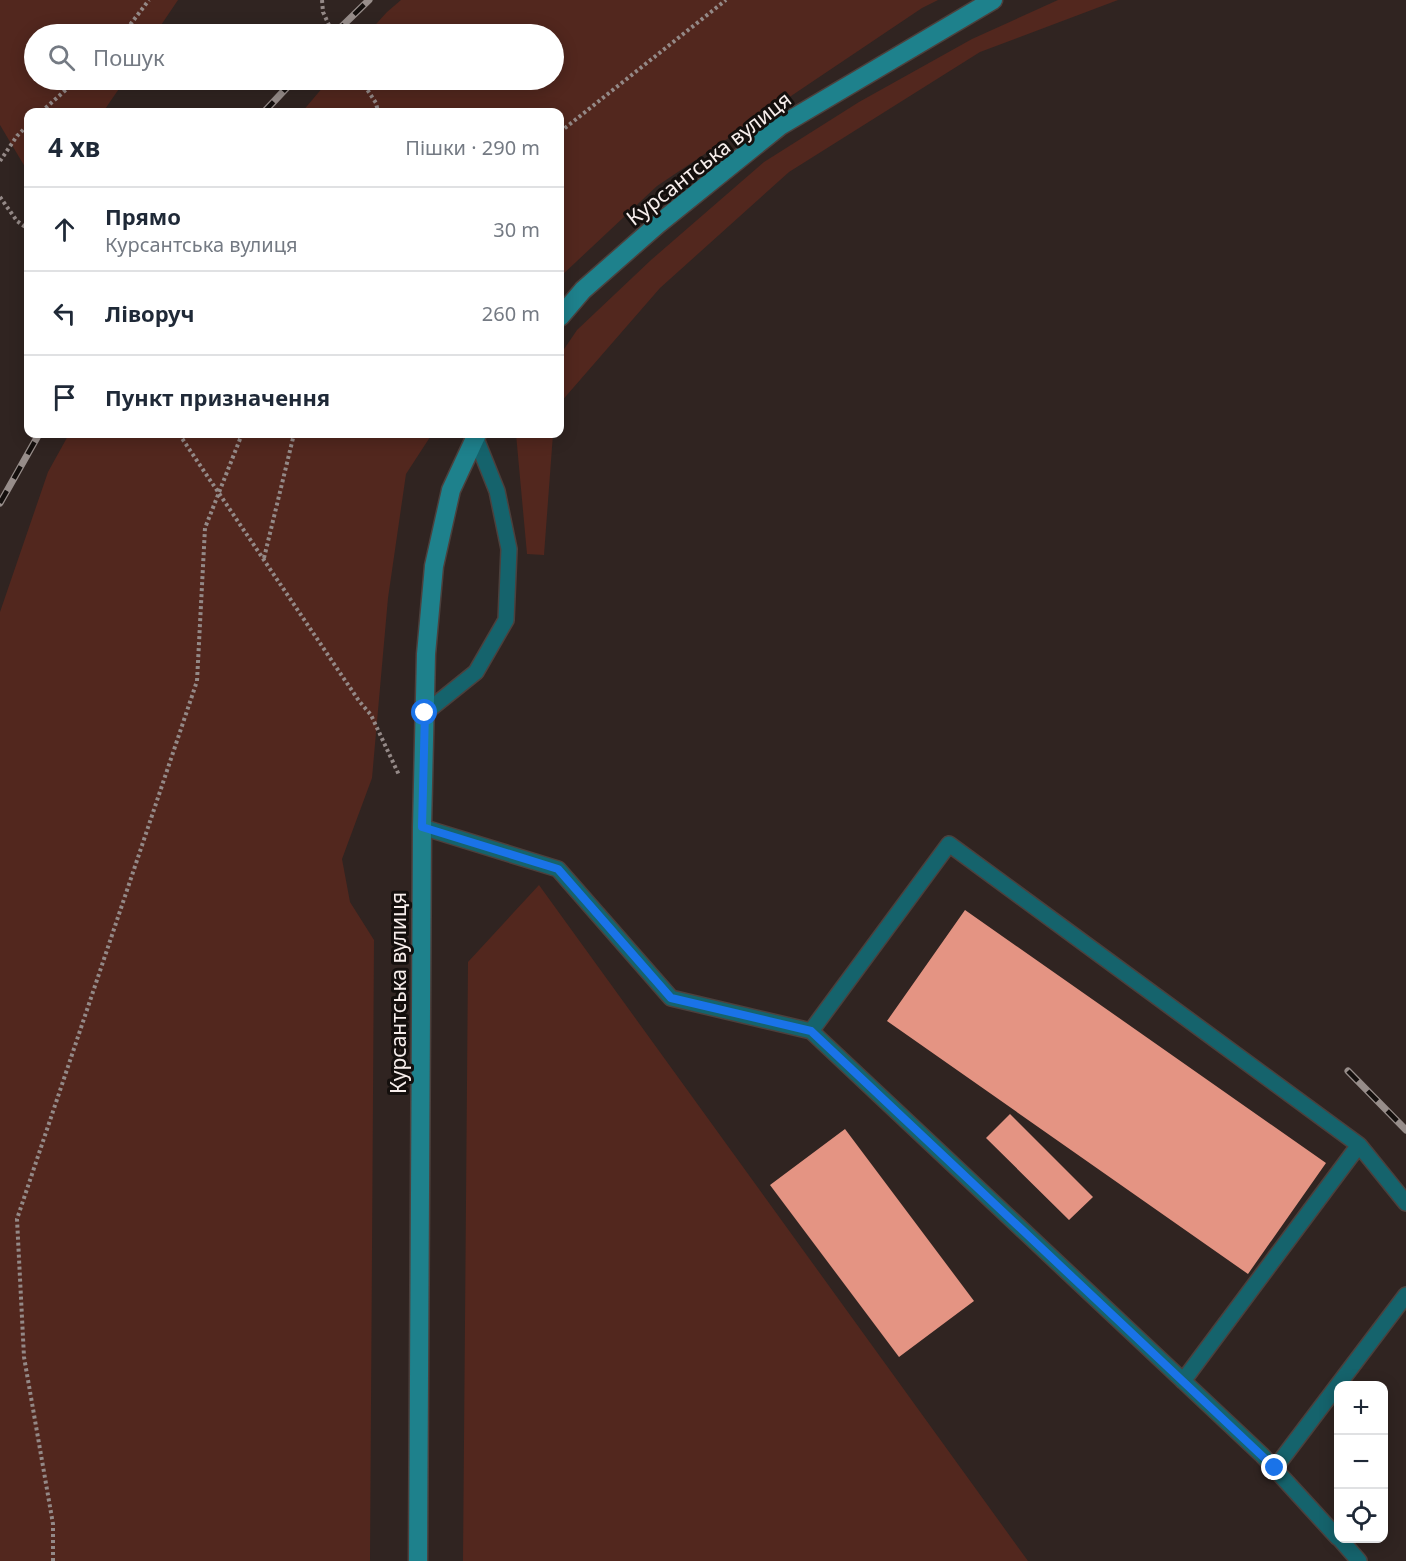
<!DOCTYPE html>
<html lang="uk">
<meta charset="utf-8">
<style>
:root{--surface:#fff;--page:#f6f6f7;--text:#1f2937;--muted:#747a83;--line:#e0e1e3}
body{margin:0;font-family:"Noto Sans",sans-serif;background:var(--page);color:var(--text)}
.controls{position:absolute;right:18px;bottom:18px;display:grid;overflow:hidden;border-radius:12px;box-shadow:0 3px 15px #0003}
.controls button{width:54px;height:54px;display:grid;place-items:center;padding:0;border:0;border-bottom:2px solid var(--line);background:var(--surface);color:var(--text);font:30px sans-serif}
.stop{position:absolute;width:18px;height:18px;margin:-14px;border:4px solid #1a73e8;border-radius:50%;background:#fff}
.stop.end{background:#1a73e8;border-color:#fff;box-shadow:0 2px 6px #0008}
.list{margin:0;padding:0;list-style:none}
h2{display:flex;justify-content:space-between;align-items:center;height:78px;margin:0;padding:0 24px;font-size:26px}
h2 small{font-size:20px;font-weight:400;color:var(--muted)}
.list li{display:grid;grid-template-columns:39px 1fr auto;gap:18px;align-items:center;box-sizing:border-box;height:84px;padding:0 24px;border-top:2px solid var(--line)}
.list b{display:block;font-size:22px;white-space:nowrap}
.list p{margin:0;font-size:20px;white-space:nowrap;color:var(--muted)}
.list em{font-size:20px;font-style:normal;color:var(--muted)}
.icon{flex:none;width:33px;height:33px;fill:none;stroke:currentColor;stroke-width:2;stroke-linecap:round;stroke-linejoin:round}
.map{position:relative;flex:none;width:1406px;height:1561px;overflow:hidden}
.search{position:absolute;background:var(--surface);box-shadow:0 3px 15px #0003;left:24px;top:24px;width:540px;height:66px;display:flex;align-items:center;gap:15px;box-sizing:border-box;padding:0 21px;border-radius:33px;color:var(--muted);font-size:22px}
.panel{position:absolute;background:var(--surface);box-shadow:0 3px 15px #0003;left:24px;top:108px;width:540px;height:330px;border-radius:12px}
.map>svg:first-child{display:block}
.green{fill:#52271e}
.building{fill:#e49483}
.lines{fill:none;stroke-linecap:round;stroke-linejoin:round}
.lane-casing{stroke:#4c403d;stroke-width:18}
.secondary-casing{stroke:#4c403d;stroke-width:21}
.path{stroke:#948987;stroke-width:4;stroke-dasharray:3 3;stroke-linecap:butt}
.lane{stroke:#15636c;stroke-width:15}
.secondary{stroke:#1e818c;stroke-width:18}
.rail-casing{stroke:#978d8a;stroke-width:7}
.rail{stroke:#140f0d;stroke-width:4.5;stroke-dasharray:14;stroke-linecap:butt}
.route{stroke:#1a73e8;stroke-width:8}
.labels{text-anchor:middle;stroke-width:6;stroke-linejoin:round;paint-order:stroke}
.street-label{font-size:21px;fill:#f7eeec;stroke:#140f0d}
</style>
<div class="map">
<svg width="1406" height="1561" viewBox="0 0 1406 1561">
<rect width="100%" height="100%" fill="#302421"/>
<path class="green" d="M 0,0 L 178,0 L 155,34 L 34,34 L 34,80 L 125,80 L 103,112 L 28,112 L 28,172 L 0,125 Z
M 401,0 L 938,0 L 922,8 L 657,186 L 560,277 L 560,112 L 302,112 L 329,80 L 554,80 L 554,34 L 367,34 L 387,12 Z
M 1058,0 L 1118,0 L 980,52 L 789,172 L 660,288 L 560,403 L 560,355 L 577,330 L 651,260 L 764,162 L 859,102 L 972,39 Z
M 69,434 L 432,434 L 406,474 L 388,598 L 372,778 L 342,859 L 350,902 L 374,940 L 370,1561 L 0,1561 L 0,612 L 48,472 Z
M 516,434 L 553,434 L 544,555 L 527,554 Z
M 539,885 L 1028,1561 L 1029,1561 L 463,1561 L 468,962 Z"/>
<path class="building" d="M 965,910 L 1326,1163 L 1248,1274 L 887,1021 Z
M 1010,1114 L 1093,1197 L 1069,1220 L 986,1138 Z
M 845,1129 L 974,1301 L 899,1357 L 770,1185 Z"/>
<g class="lines">
<defs>
<path id="lane" d="M 425,713 L 476,672 L 506,620 L 509,549 L 497,491 L 475,436
M 422,827 L 558,869 L 671,998 L 811,1031 L 1262,1455 L 1338,1538
M 811,1031 L 949,844 L 1359,1145 L 1183,1381
M 1359,1145 L 1406,1203
M 1275,1468 L 1406,1295
M 1339,1538 L 1359,1561"/>
<path id="secondary" d="M 560,317 L 583,290 L 657,225 L 780,126 L 993,0
M 418,1561 L 422,827 L 426,654 L 434,566 L 451,490 L 477,434"/>
</defs>
<use href="#lane" class="lane-casing"/>
<use href="#secondary" class="secondary-casing"/>
<path class="path" d="M 322,0 L 323,12 L 333,34
M 123,34 L 149,0
M 361,80 L 376,103 L 378,112
M 41,112 L 77,80
M 560,132 L 726,0
M 0,161 L 17,136 L 28,125
M 0,197 L 17,221 L 28,229
M 179,434 L 359,701 L 371,715 L 399,775
M 264,558 L 294,434
M 53,1561 L 53,1524 L 24,1357 L 17,1219 L 197,681 L 205,528 L 242,434"/>
<use href="#lane" class="lane"/>
<use href="#secondary" class="secondary"/>
<defs>
<path id="rail" d="M 334,34 L 369,0
M 264,112 L 294,80
M 0,503 L 39,434
M 1348,1071 L 1406,1130"/>
</defs>
<use href="#rail" class="rail-casing"/>
<use href="#rail" class="rail"/>
</g>
<g class="lines">
<path class="route" d="M 425,713 L 422,827 L 558,869 L 671,998 L 811,1031 L 1275,1468"/>
</g>
<g class="labels">
<g class="street-label">
<text transform="translate(709 159) rotate(-38)" y="7">Курсантська вулиця</text>
<text transform="translate(399 993) rotate(-90)" y="7">Курсантська вулиця</text>
</g>
</g>
</svg>
<div class="controls">
<button>+</button>
<button>−</button>
<button><svg class="icon" aria-label="locate" viewBox="0 0 24 24"><circle cx="12" cy="12" r="6"/><path d="M12 2v4M12 18v4M2 12h4M18 12h4"/></svg></button>
</div>
<div class="stop" style="left:425px;top:713px"></div>
<div class="stop end" style="left:1275px;top:1468px"></div>
<div class="search"><svg class="icon" aria-label="search" viewBox="0 0 24 24"><circle cx="10" cy="10" r="6"/><path d="M15 15l6 6"/></svg>Пошук</div>
<section class="panel">
<h2>4 хв<small>Пішки · 290 m</small></h2>
<ul class="list">
<li><svg class="icon" aria-label="ahead" viewBox="0 0 24 24"><path d="M12 20V5M6 11l6-6 6 6"/></svg><div><b>Прямо</b><p>Курсантська вулиця</p></div><em>30 m</em></li>
<li><svg class="icon" aria-label="left" viewBox="0 0 24 24"><path d="M17 20v-9H6M10 6l-5 5 5 5"/></svg><div><b>Ліворуч</b></div><em>260 m</em></li>
<li><svg class="icon" aria-label="arrive" viewBox="0 0 24 24"><path d="M6 21V4h12l-3 4 3 4H6"/></svg><div><b>Пункт призначення</b></div></li>
</ul>
</section>
</div>
